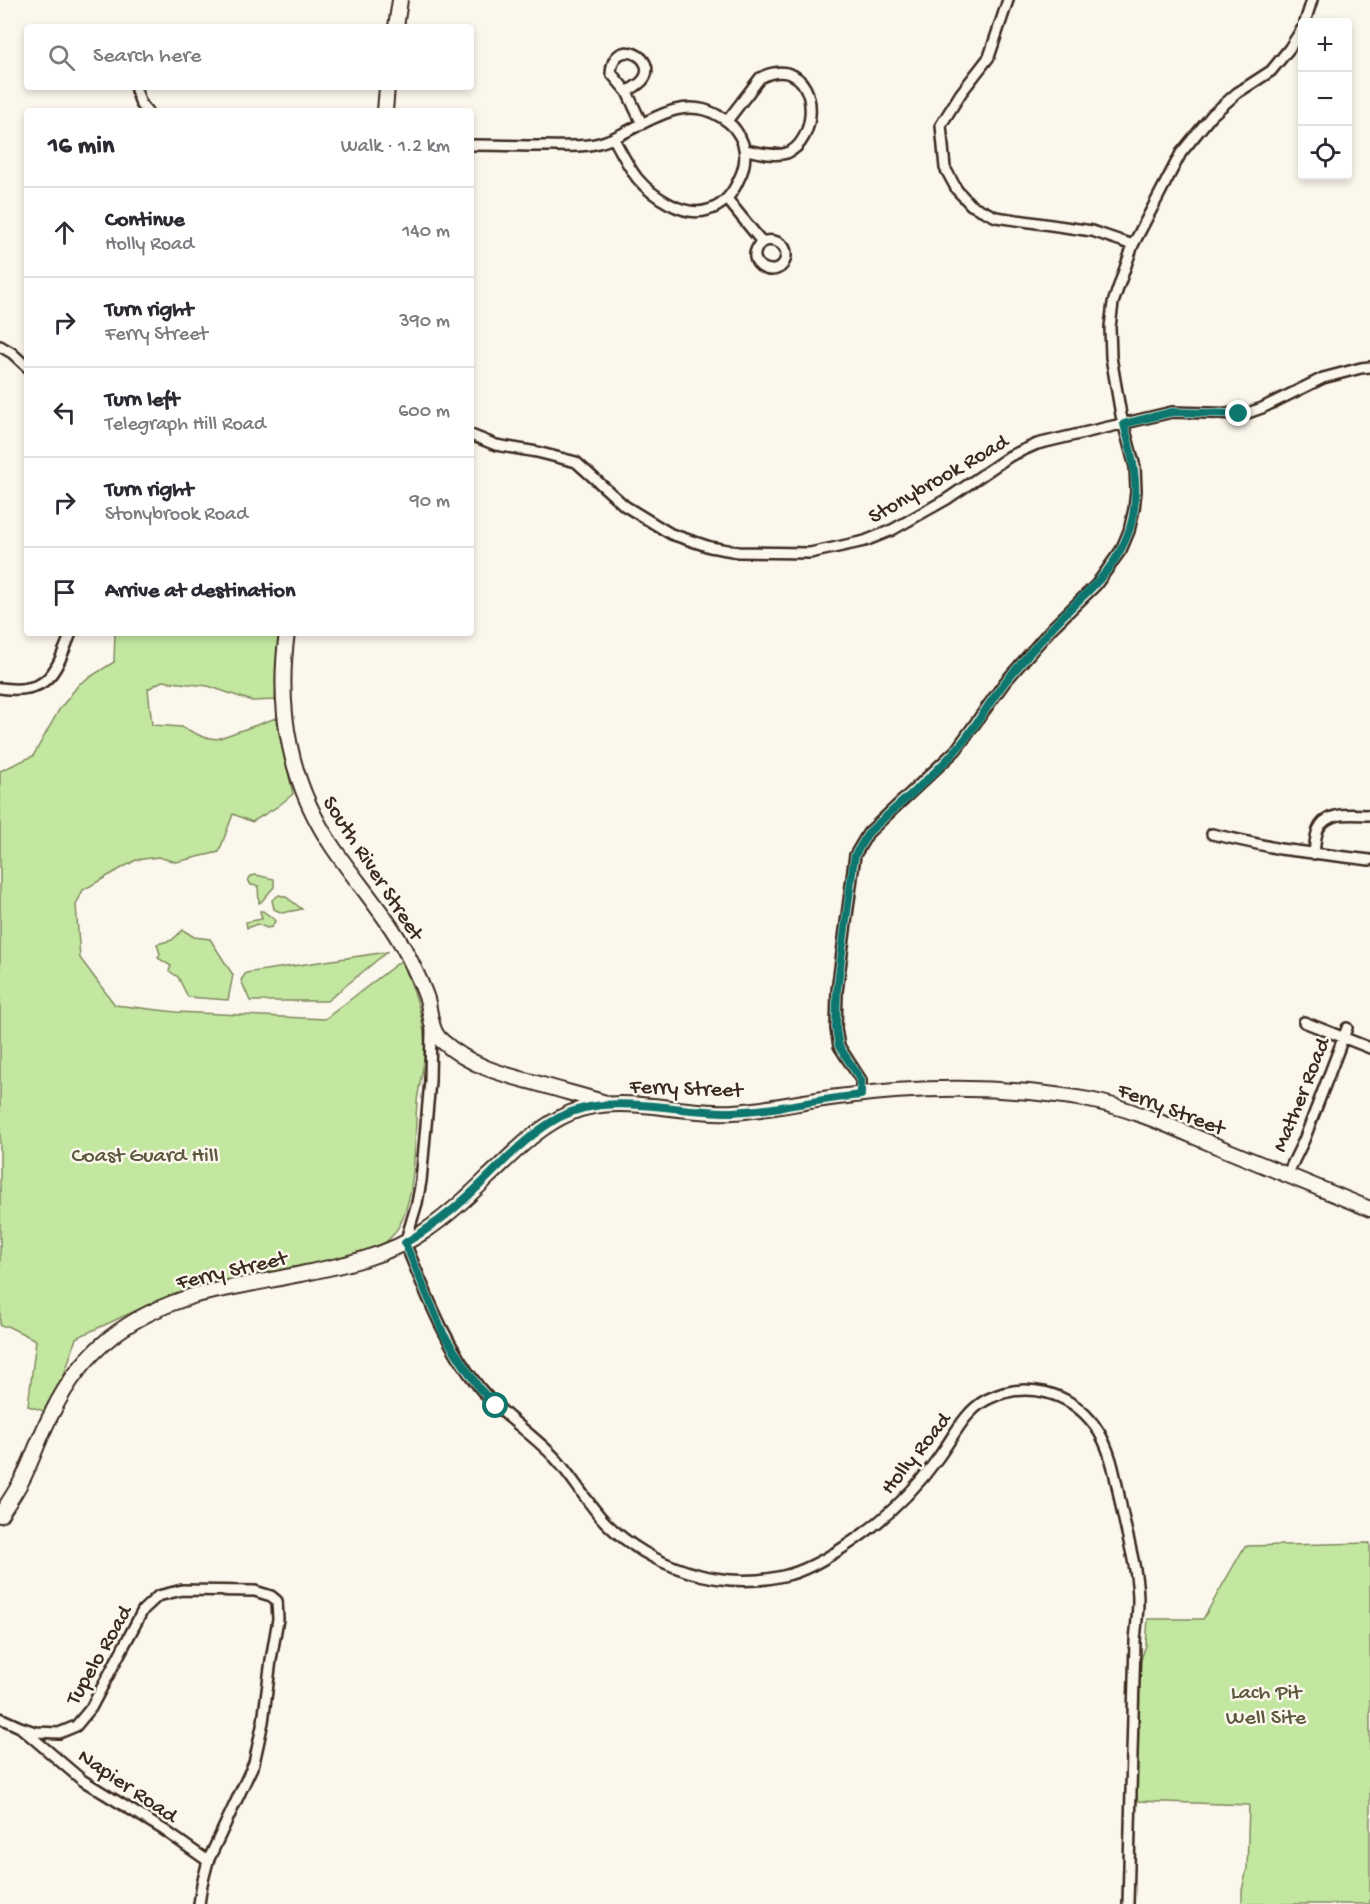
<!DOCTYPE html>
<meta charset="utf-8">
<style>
:root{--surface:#fff;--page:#f7f7f7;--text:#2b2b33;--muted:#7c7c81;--line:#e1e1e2}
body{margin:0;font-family:"Gochi Hand",sans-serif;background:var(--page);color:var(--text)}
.controls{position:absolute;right:18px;top:18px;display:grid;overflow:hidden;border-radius:6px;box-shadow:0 3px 9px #0003}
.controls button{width:54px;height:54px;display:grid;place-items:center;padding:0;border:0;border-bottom:2px solid var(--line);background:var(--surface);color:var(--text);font:30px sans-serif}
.stop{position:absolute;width:18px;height:18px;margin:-14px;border:4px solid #0f766e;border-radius:50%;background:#fff}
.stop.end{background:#0f766e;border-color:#fff;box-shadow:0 2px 6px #0008}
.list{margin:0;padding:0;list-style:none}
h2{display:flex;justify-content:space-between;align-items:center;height:78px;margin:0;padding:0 24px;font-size:26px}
h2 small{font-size:20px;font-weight:400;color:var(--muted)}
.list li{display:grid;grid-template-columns:39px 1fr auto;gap:18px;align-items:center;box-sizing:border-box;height:90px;padding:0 24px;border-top:2px solid var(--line)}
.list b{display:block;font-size:22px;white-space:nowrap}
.list p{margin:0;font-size:20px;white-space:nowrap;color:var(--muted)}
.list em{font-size:20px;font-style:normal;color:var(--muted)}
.icon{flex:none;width:33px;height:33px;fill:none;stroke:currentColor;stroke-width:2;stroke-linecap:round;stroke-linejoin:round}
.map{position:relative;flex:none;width:1370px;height:1904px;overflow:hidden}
.search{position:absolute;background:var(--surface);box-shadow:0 3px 9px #0003;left:24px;top:24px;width:450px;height:66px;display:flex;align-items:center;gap:15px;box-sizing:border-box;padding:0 21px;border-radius:6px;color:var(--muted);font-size:22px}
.panel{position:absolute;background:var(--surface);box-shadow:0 3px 9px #0003;left:24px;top:108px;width:450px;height:528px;border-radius:6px}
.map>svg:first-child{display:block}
.green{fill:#c3e7a0;stroke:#7f885f;stroke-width:1.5}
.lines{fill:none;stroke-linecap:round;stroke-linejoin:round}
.street-casing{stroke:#3b2a1e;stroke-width:14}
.secondary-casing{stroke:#3b2a1e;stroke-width:18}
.street{stroke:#fbf7ec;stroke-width:9}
.secondary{stroke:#fbf7ec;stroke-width:14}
.route{stroke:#0f766e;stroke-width:8}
.labels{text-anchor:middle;stroke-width:5;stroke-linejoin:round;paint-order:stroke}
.street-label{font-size:22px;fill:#3b2a1e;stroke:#fbf7ec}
.park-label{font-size:22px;fill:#5d593e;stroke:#fbf7ec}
</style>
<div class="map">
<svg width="1370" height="1904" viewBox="0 0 1370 1904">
<rect width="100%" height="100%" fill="#fbf7ec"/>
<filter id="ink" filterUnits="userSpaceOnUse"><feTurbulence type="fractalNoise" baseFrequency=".0167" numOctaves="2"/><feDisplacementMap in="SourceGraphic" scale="12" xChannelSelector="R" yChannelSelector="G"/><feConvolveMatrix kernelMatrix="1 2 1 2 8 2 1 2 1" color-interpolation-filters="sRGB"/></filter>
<g filter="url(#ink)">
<path class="green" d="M 115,633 L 280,633 L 275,700 L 252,701 L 208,686 L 162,681 L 148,689 L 152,725 L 182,727 L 203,737 L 217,739 L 276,718 L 293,794 L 277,807 L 252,822 L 233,814 L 219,852 L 176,862 L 158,857 L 136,860 L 83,890 L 76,905 L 80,958 L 115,1005 L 176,1012 L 325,1019 L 402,960 C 413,988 423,1013 425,1043 C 426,1062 419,1083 417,1102 C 414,1139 418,1211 390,1238 C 384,1245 376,1250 368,1254 L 182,1293 L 148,1305 L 76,1338 L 56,1401 L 44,1411 L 28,1406 L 36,1340 L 7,1326 L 0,1326 L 0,771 L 33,756 L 59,710 L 79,684 L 114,662 Z
M 256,875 L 274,879 L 274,887 L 261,902 L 259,903 L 258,886 L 251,885 L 248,880 L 251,876 Z
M 279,895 L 286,897 L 302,909 L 282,913 L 274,909 L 272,900 Z
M 260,911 L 263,911 C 267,915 272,916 275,921 L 272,927 L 267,928 L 257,924 L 247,928 L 246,922 L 262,919 Z
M 183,930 L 194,937 L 210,939 L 233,975 L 228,1000 L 188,997 L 178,977 L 169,971 L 171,966 L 158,958 L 160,954 L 157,944 L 172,940 Z
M 387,952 L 327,1001 L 250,1001 L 241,980 L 246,973 Z
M 1370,1543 L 1370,1904 L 1242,1904 L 1242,1890 L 1247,1869 L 1249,1805 L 1137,1801 L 1138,1668 L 1146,1645 L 1148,1619 L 1203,1619 L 1245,1546 Z"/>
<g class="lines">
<defs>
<path id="street" d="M 1008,0 L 989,57 L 961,93 L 941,125 L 945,168 L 957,190 L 971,205 L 996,217 L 1092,231 L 1133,245
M 1305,22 L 1312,0
M 135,87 L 141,104 L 147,111
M 627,92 L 611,73 C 613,34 660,58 643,80 C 639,85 632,88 627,92 L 642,124
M 727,121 L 760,78 C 769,73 777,71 787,73 C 820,81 816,142 787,153 C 774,157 758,152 745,150
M 471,145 C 495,145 519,146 544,146 C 559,146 574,147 589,145 C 631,140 672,90 717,115 C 725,119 732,124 737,132 C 747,146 747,164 739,179 C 733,193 724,206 708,210 C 684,218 652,196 637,178 C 628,166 621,152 614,139
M 727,199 L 762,242 C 738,265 782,284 786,256 C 787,243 773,238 762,242
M 0,346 L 12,353 L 27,367
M 471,435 L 496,445 L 537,452 L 576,462 L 625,506 L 671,534 L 710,547 L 738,552 L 810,553 L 865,541 L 892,530 L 947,499 L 1010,456 L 1037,444 L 1172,412 L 1245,414 L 1262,408 L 1323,378 L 1361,368 L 1370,367
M 0,688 C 49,695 55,673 71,633
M 1212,834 L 1280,849 L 1370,860
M 1314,854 C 1315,846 1315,837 1318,830 C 1326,810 1353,815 1370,815
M 1304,1022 L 1370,1048
M 431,1028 L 430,1081 L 421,1181 L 417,1203 L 405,1243 C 426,1293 445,1345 479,1387 C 501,1415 532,1433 556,1459 C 574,1479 587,1503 606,1523 C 651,1567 720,1591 783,1576 C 803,1572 823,1560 841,1549 C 879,1525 912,1494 938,1458 C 953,1438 964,1412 986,1400 C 1024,1380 1070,1391 1095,1426 C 1114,1452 1117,1490 1124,1520 C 1130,1547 1138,1574 1138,1601 C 1138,1614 1136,1628 1135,1641 L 1128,1904
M 861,1095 L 861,1080 L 839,1046 L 836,1029 L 837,991 L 855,855 L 868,833 L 956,750 L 1005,682 L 1052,628 L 1096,585 L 1121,550 L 1129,531 L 1134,509 L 1136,491 L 1135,467 L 1121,415 L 1111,357 L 1110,327 L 1113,303 L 1133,245 L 1181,153 L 1212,115 L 1237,93 L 1271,71 L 1289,49 L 1302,29
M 1287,1175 L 1304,1140 L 1347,1028
M 0,1718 L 20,1727 L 82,1780 L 164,1830 L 208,1861 L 202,1884 L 199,1904
M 20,1727 L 35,1732 L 59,1733 L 76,1726 L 91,1708 L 143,1610 L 158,1596 L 182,1590 L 255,1591 L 271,1596 L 277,1601 L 278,1619 L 271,1660 L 263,1722 L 254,1763 L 208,1861"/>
<path id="secondary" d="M 396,27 L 400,0
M 385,111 L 387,87
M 287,633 C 276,710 290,785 334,849 C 358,884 387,916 407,954 C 414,968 422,984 427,999 C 431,1013 430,1031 442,1041 C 470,1066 501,1074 536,1083 C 559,1090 583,1096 606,1103
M 0,1515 C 9,1502 17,1490 24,1476 C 34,1455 41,1433 52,1413 C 83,1349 129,1315 196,1295 C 231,1287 266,1281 301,1274 C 344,1265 388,1256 425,1231 C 447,1216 468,1197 487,1178 C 513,1154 537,1127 570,1113 C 618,1092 681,1115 733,1112 C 768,1110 803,1101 838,1097 C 920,1086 1008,1086 1089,1100 C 1135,1109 1176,1129 1219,1147 C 1269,1168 1320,1188 1370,1209"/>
</defs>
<use href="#street" class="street-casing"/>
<use href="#secondary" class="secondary-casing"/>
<use href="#street" class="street"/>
<use href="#secondary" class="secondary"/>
</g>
</g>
<g class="lines" filter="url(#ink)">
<path class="route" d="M 496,1406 L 479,1388 L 444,1335 L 405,1243 C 427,1230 448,1215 467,1197 C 497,1170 524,1136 560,1117 C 610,1091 676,1113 731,1112 C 774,1111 818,1099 861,1095 L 861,1080 L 839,1046 L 836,1029 L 837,991 L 853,866 L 855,855 L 868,833 C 897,805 930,780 957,749 C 975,728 988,704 1005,682 C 1020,664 1035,647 1050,630 C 1079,596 1113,577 1129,531 C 1141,495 1134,460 1124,424 L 1172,412 L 1239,414"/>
</g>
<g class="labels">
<g class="street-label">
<text transform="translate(937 477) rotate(-30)" y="8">Stonybrook Road</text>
<text transform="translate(375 867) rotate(57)" y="8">South River Street</text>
<text transform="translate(686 1086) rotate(2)" y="8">Ferry Street</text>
<text transform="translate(1299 1094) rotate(-68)" y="8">Mather Road</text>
<text transform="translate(1172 1107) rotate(21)" y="8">Ferry Street</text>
<text transform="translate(231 1268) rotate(-13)" y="8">Ferry Street</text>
<text transform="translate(914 1452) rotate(-51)" y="8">Holly Road</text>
<text transform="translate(97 1654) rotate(-60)" y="8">Tupelo Road</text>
<text transform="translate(129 1784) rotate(34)" y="8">Napier Road</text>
</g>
<g class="park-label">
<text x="145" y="1161">Coast Guard Hill</text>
<text x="1266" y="1698">Lach Pit<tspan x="1266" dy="25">Well Site</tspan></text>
</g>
</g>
</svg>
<div class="controls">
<button>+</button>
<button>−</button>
<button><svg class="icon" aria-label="locate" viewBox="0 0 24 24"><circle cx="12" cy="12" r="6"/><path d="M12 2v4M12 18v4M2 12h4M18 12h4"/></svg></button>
</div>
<div class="stop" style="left:496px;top:1406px"></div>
<div class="stop end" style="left:1239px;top:414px"></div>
<div class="search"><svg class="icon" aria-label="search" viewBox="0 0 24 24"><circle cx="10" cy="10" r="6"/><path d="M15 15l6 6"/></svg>Search here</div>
<section class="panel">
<h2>16 min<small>Walk · 1.2 km</small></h2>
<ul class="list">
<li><svg class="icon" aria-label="ahead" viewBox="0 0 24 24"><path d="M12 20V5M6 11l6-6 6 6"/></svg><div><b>Continue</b><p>Holly Road</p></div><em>140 m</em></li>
<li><svg class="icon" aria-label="right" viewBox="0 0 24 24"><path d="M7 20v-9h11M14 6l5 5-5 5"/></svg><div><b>Turn right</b><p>Ferry Street</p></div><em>390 m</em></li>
<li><svg class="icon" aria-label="left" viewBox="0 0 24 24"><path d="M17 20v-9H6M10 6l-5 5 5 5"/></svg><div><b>Turn left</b><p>Telegraph Hill Road</p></div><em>600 m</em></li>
<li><svg class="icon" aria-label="right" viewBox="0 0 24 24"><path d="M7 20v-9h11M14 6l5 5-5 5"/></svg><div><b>Turn right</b><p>Stonybrook Road</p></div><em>90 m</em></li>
<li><svg class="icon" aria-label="arrive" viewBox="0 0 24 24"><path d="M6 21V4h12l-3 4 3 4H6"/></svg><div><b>Arrive at destination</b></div></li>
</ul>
</section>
</div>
